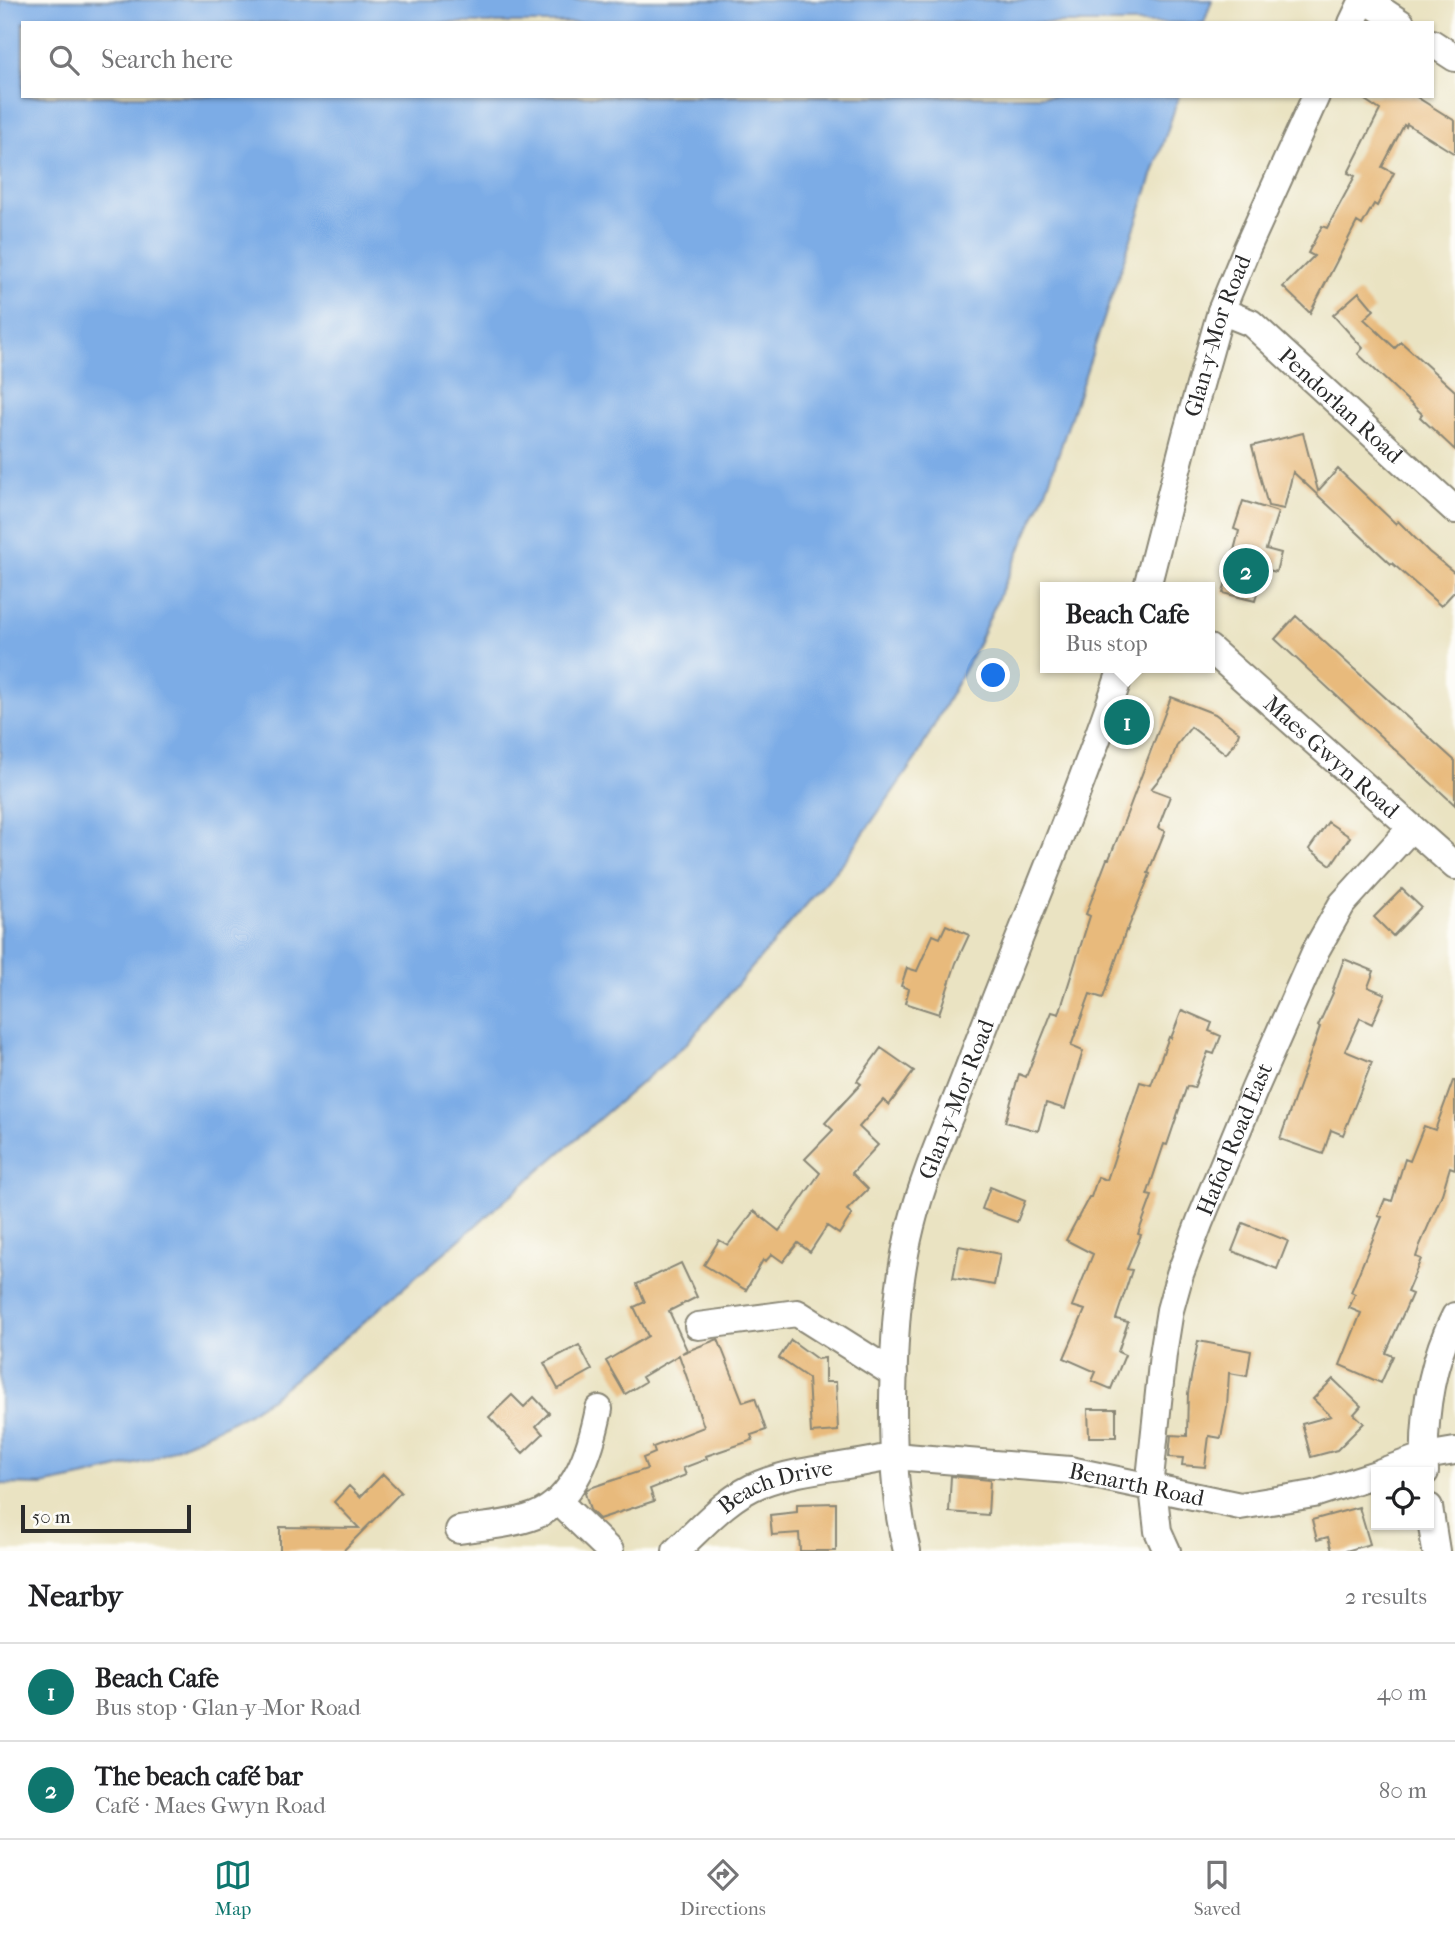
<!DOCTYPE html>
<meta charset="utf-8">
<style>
:root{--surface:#fff;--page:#f6f6f6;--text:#202124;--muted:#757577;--line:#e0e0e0;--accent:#0f766e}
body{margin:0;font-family:"IM FELL French Canon",serif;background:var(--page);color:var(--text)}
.controls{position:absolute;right:21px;bottom:21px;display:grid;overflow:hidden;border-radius:0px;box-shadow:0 2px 5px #0004}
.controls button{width:63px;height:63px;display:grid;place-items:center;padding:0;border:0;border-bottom:2px solid var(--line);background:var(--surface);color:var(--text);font:35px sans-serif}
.scale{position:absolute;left:21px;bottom:18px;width:170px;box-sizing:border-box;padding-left:7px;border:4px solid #2b2b2b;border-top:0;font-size:19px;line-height:24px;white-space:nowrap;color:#2b2b2b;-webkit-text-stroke:5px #fdfcf7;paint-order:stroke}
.you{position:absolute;left:994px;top:676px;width:24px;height:24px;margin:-18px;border:5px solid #fff;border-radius:50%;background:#1a73e8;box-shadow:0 0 0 10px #1a73e833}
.badge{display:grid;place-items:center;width:46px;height:46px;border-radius:50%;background:var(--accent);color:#fff;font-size:23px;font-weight:700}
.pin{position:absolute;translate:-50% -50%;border:4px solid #fff;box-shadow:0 2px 7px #0006}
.popup{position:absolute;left:1040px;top:582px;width:175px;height:91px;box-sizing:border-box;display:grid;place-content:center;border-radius:0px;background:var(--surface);filter:drop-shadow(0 2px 5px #0005);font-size:23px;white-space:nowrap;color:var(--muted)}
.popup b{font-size:26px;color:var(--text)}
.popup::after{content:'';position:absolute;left:50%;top:100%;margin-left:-14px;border:14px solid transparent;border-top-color:var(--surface)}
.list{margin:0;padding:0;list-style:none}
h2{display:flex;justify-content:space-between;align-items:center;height:91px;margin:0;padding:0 28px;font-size:30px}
h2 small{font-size:23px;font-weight:400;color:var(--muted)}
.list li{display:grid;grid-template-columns:46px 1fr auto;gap:21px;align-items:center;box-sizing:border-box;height:98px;padding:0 28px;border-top:2px solid var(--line)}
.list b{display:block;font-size:26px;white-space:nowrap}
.list p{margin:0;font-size:23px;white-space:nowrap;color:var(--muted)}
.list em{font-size:23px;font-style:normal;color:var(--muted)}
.icon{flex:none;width:38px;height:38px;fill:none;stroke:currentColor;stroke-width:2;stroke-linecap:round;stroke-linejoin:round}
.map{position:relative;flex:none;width:1455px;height:1551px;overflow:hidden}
.search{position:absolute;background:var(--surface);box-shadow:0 2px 5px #0004;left:21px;right:21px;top:21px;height:77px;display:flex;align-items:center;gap:18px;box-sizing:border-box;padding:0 24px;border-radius:0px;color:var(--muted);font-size:26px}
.sheet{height:287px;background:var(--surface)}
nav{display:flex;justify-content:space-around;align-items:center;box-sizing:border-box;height:98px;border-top:2px solid var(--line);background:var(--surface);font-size:19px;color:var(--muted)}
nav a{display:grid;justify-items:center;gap:4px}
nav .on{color:var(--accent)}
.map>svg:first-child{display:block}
.water{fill:#7cace6;stroke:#546c88;stroke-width:2}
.building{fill:#e8ba7c}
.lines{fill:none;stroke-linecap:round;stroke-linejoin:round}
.minor-casing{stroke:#8a8776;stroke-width:30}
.minor{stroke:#fff;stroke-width:26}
.labels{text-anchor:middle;stroke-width:5;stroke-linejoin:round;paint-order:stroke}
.street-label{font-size:23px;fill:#2b2b2b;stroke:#fdfcf7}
</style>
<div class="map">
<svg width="1455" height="1551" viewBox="0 0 1455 1551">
<rect width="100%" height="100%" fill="#fdfcf7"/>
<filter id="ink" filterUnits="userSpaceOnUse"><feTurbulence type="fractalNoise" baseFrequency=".0143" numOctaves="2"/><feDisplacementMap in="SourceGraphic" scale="14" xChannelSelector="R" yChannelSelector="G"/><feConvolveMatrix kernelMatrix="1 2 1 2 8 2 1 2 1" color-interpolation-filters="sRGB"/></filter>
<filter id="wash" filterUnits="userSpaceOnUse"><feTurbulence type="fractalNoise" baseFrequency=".00686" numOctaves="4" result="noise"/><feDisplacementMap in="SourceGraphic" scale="28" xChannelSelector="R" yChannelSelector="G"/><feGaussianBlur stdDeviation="1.57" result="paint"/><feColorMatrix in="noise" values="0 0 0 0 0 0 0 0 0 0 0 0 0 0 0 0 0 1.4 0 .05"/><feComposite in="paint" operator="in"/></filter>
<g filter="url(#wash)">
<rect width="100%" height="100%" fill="#eae3c2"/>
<path class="water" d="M 0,0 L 1212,0 L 1204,23 L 23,23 L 23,96 L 1179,96 L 1046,491 L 976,648 L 917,757 L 845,860 L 686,1044 L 350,1334 L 271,1398 L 245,1415 L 151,1460 L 82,1477 L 42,1485 L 0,1484 Z"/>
<g id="blocks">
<path class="building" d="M 1359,96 L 1415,96 L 1455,121 L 1455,154 L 1407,124 L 1406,127 L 1404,125 L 1382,167 L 1394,173 L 1377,206 L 1374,204 L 1362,225 L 1357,222 L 1310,313 L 1283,287 L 1314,256 L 1308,253 L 1322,226 L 1327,228 L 1355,176 L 1348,173 L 1380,110 Z
M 1359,292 L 1374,310 L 1364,319 L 1395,348 L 1401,342 L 1455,391 L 1455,450 L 1420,417 L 1422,414 L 1358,354 L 1363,348 L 1333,315 Z
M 1303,433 L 1318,491 L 1338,469 L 1396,524 L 1398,521 L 1429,552 L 1455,573 L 1455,591 L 1441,606 L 1392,563 L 1391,564 L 1293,472 L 1284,509 L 1268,506 L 1252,446 Z
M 1243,501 L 1278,512 L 1266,549 L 1281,553 L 1276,572 L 1265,569 L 1265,572 L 1263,571 L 1255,601 L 1223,593 L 1239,531 L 1234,529 Z
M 1296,616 L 1455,761 L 1455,805 L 1275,639 Z
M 1171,697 L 1215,714 L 1239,732 L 1236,741 L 1226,754 L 1191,727 L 1177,745 L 1169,767 L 1151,789 L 1170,796 L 1158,828 L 1165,831 L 1148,873 L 1150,874 L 1127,931 L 1126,930 L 1103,998 L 1090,994 L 1071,1046 L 1083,1051 L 1065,1109 L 1046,1103 L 1038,1131 L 1005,1122 L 1019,1074 L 1026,1077 L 1052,1012 L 1059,1014 L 1090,916 L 1086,914 L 1107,859 L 1109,859 L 1122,827 Z
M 1328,822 L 1350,837 L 1331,865 L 1309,849 Z
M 1402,889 L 1421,907 L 1393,936 L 1374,917 Z
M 946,925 L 969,935 L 956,963 L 939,1014 L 905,1003 L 909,989 L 901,986 L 907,968 L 917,971 L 933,935 L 940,938 Z
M 1344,959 L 1374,971 L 1368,987 L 1385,994 L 1372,1024 L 1360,1018 L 1345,1051 L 1372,1062 L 1343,1135 L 1331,1130 L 1323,1154 L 1280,1139 L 1320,1027 L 1318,1026 L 1333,993 L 1332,992 Z
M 1182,1010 L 1212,1023 L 1209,1031 L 1221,1036 L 1214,1054 L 1208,1052 L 1194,1088 L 1187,1086 L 1167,1145 L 1164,1144 L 1147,1195 L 1152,1196 L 1138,1234 L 1141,1235 L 1127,1269 L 1132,1270 L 1116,1319 L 1128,1322 L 1118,1352 L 1125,1355 L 1111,1389 L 1092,1381 L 1096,1372 L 1064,1358 L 1085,1310 L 1072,1306 L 1093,1254 L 1066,1240 L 1089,1197 L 1091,1197 L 1098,1177 L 1107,1180 L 1140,1082 L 1151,1085 L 1169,1037 L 1171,1038 Z
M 881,1048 L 914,1071 L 889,1105 L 883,1100 L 859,1127 L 878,1145 L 852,1173 L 868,1189 L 847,1210 L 852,1214 L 839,1234 L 827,1226 L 810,1252 L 798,1243 L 783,1262 L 772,1254 L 765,1262 L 763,1260 L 746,1290 L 704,1265 L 719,1240 L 728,1245 L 754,1211 L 779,1231 L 820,1173 L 805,1159 L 833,1130 L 825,1123 L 861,1084 L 857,1081 Z
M 1453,1081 L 1455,1081 L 1455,1169 L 1450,1167 L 1442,1194 L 1420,1245 L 1416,1257 L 1421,1259 L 1407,1292 L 1412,1294 L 1386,1353 L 1393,1356 L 1381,1383 L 1340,1365 L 1361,1313 L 1349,1308 L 1355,1294 L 1351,1292 L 1382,1217 L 1378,1216 L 1385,1199 L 1392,1201 L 1405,1159 L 1410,1161 L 1424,1126 L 1435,1130 Z
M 990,1187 L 1025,1201 L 1017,1222 L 982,1209 Z
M 1243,1223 L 1288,1241 L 1277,1269 L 1232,1251 Z
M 959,1246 L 1000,1254 L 994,1285 L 953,1278 Z
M 681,1263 L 697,1297 L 669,1311 L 687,1350 L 682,1353 L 718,1339 L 743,1402 L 755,1398 L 766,1430 L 751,1435 L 753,1440 L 706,1456 L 707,1459 L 683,1468 L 686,1475 L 650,1489 L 654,1501 L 599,1519 L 590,1510 L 585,1493 L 587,1489 L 647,1469 L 643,1458 L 655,1453 L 653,1447 L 704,1427 L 679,1355 L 642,1377 L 645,1382 L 625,1394 L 606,1361 L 648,1336 L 634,1307 L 645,1302 L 637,1284 Z
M 791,1340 L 817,1359 L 825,1358 L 825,1382 L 836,1382 L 838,1431 L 811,1433 L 808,1378 L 779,1358 Z
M 1198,1341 L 1251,1351 L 1247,1376 L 1229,1373 L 1227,1407 L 1221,1438 L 1209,1436 L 1205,1467 L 1182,1465 L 1183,1458 L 1169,1457 L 1171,1435 L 1187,1436 L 1188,1393 Z
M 579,1345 L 592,1370 L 558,1389 L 544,1363 Z
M 1333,1379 L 1361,1406 L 1354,1414 L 1364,1423 L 1337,1450 L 1311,1457 L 1302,1424 L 1331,1416 L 1313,1399 Z
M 512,1395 L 524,1407 L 534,1397 L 549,1413 L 536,1426 L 543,1434 L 523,1453 L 489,1417 Z
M 1088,1409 L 1116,1409 L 1116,1437 L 1089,1437 Z
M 383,1474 L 401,1492 L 343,1551 L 280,1551 L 280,1527 L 359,1528 L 334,1502 L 349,1486 L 360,1497 Z
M 951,1476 L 990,1480 L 988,1515 L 949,1512 Z
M 836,1503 L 836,1551 L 800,1551 L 799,1533 L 772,1535 L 770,1515 L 797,1512 L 797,1504 Z
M 1359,1507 L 1370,1544 L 1346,1551 L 1332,1551 L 1328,1537 L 1317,1540 L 1312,1520 Z"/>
</g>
</g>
<g filter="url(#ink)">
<use href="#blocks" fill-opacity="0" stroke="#8a8776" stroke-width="2"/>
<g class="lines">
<defs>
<g id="minor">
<path d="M 1366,0 L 1401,23"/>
<path d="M 1352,23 L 1363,0"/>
<path d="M 1432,43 L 1455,58"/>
<path id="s1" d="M 1221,311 L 1251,323 L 1455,510"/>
<path id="s2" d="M 1147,587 L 1187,431 L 1221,311 L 1247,248 L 1316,96"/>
<path id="s3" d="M 1209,648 L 1455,866"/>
<path d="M 698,1326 L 797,1313 L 894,1374"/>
<path d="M 1381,1472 L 1425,1456 L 1455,1451"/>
<path d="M 1425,1472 C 1423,1419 1430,1364 1455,1316"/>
<path id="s4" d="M 1149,1488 L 1163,1354 L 1170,1310 L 1180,1274 L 1200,1221 L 1255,1088 L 1316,950 L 1342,904 L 1411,828"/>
<path d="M 1153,1488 L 1158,1531 L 1167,1551"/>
<path d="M 559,1502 L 610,1551"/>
<path d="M 1429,1507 L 1436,1551"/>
<path d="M 459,1530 C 483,1526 511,1525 534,1516 C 576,1500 591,1449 599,1409"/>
<path id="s5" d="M 676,1551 C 702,1527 727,1497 760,1484 C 803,1467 849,1468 893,1456 L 1070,1470 L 1240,1506 L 1314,1494 L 1376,1474"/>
<path id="s6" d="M 907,1551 C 894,1499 893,1452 893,1399 C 894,1341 897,1282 911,1226 C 924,1174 948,1122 967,1072 C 1018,937 1076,805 1122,668"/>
</g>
</defs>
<use href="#minor" class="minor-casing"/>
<use href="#minor" class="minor"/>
</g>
</g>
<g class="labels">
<g class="street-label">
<text dy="8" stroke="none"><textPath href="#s2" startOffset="261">Glan-y-Mor Road</textPath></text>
<text dy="8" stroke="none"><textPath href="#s1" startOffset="154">Pendorlan Road</textPath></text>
<text dy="8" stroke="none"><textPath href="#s3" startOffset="164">Maes Gwyn Road</textPath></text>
<text dy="8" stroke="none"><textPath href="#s6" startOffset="462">Glan-y-Mor Road</textPath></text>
<text dy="8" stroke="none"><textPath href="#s4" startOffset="362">Hafod Road East</textPath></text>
<text dy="8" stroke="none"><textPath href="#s5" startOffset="490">Benarth Road</textPath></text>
<text dy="8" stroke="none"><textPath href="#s5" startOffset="122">Beach Drive</textPath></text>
</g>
</g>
</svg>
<div class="controls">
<button><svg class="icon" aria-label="locate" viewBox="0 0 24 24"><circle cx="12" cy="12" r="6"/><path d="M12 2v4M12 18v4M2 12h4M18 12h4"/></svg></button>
</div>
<div class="scale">50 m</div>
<div class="you"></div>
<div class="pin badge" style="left:1127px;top:722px">1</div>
<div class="popup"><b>Beach Cafe</b>Bus stop</div>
<div class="pin badge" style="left:1246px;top:571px">2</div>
<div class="search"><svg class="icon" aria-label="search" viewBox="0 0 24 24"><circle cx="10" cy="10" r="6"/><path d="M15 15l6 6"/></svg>Search here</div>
</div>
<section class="sheet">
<h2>Nearby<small>2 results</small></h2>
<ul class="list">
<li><span class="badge">1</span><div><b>Beach Cafe</b><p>Bus stop · Glan-y-Mor Road</p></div><em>40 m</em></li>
<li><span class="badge">2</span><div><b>The beach café bar</b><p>Café · Maes Gwyn Road</p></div><em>80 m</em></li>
</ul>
</section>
<nav>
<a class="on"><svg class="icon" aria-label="map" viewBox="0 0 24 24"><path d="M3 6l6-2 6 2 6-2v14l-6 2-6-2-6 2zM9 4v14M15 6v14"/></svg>Map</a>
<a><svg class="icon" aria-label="directions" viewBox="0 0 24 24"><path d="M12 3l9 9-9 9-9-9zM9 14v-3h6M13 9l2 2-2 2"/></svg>Directions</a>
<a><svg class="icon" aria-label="saved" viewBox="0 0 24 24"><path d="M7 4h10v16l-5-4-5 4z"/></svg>Saved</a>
</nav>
